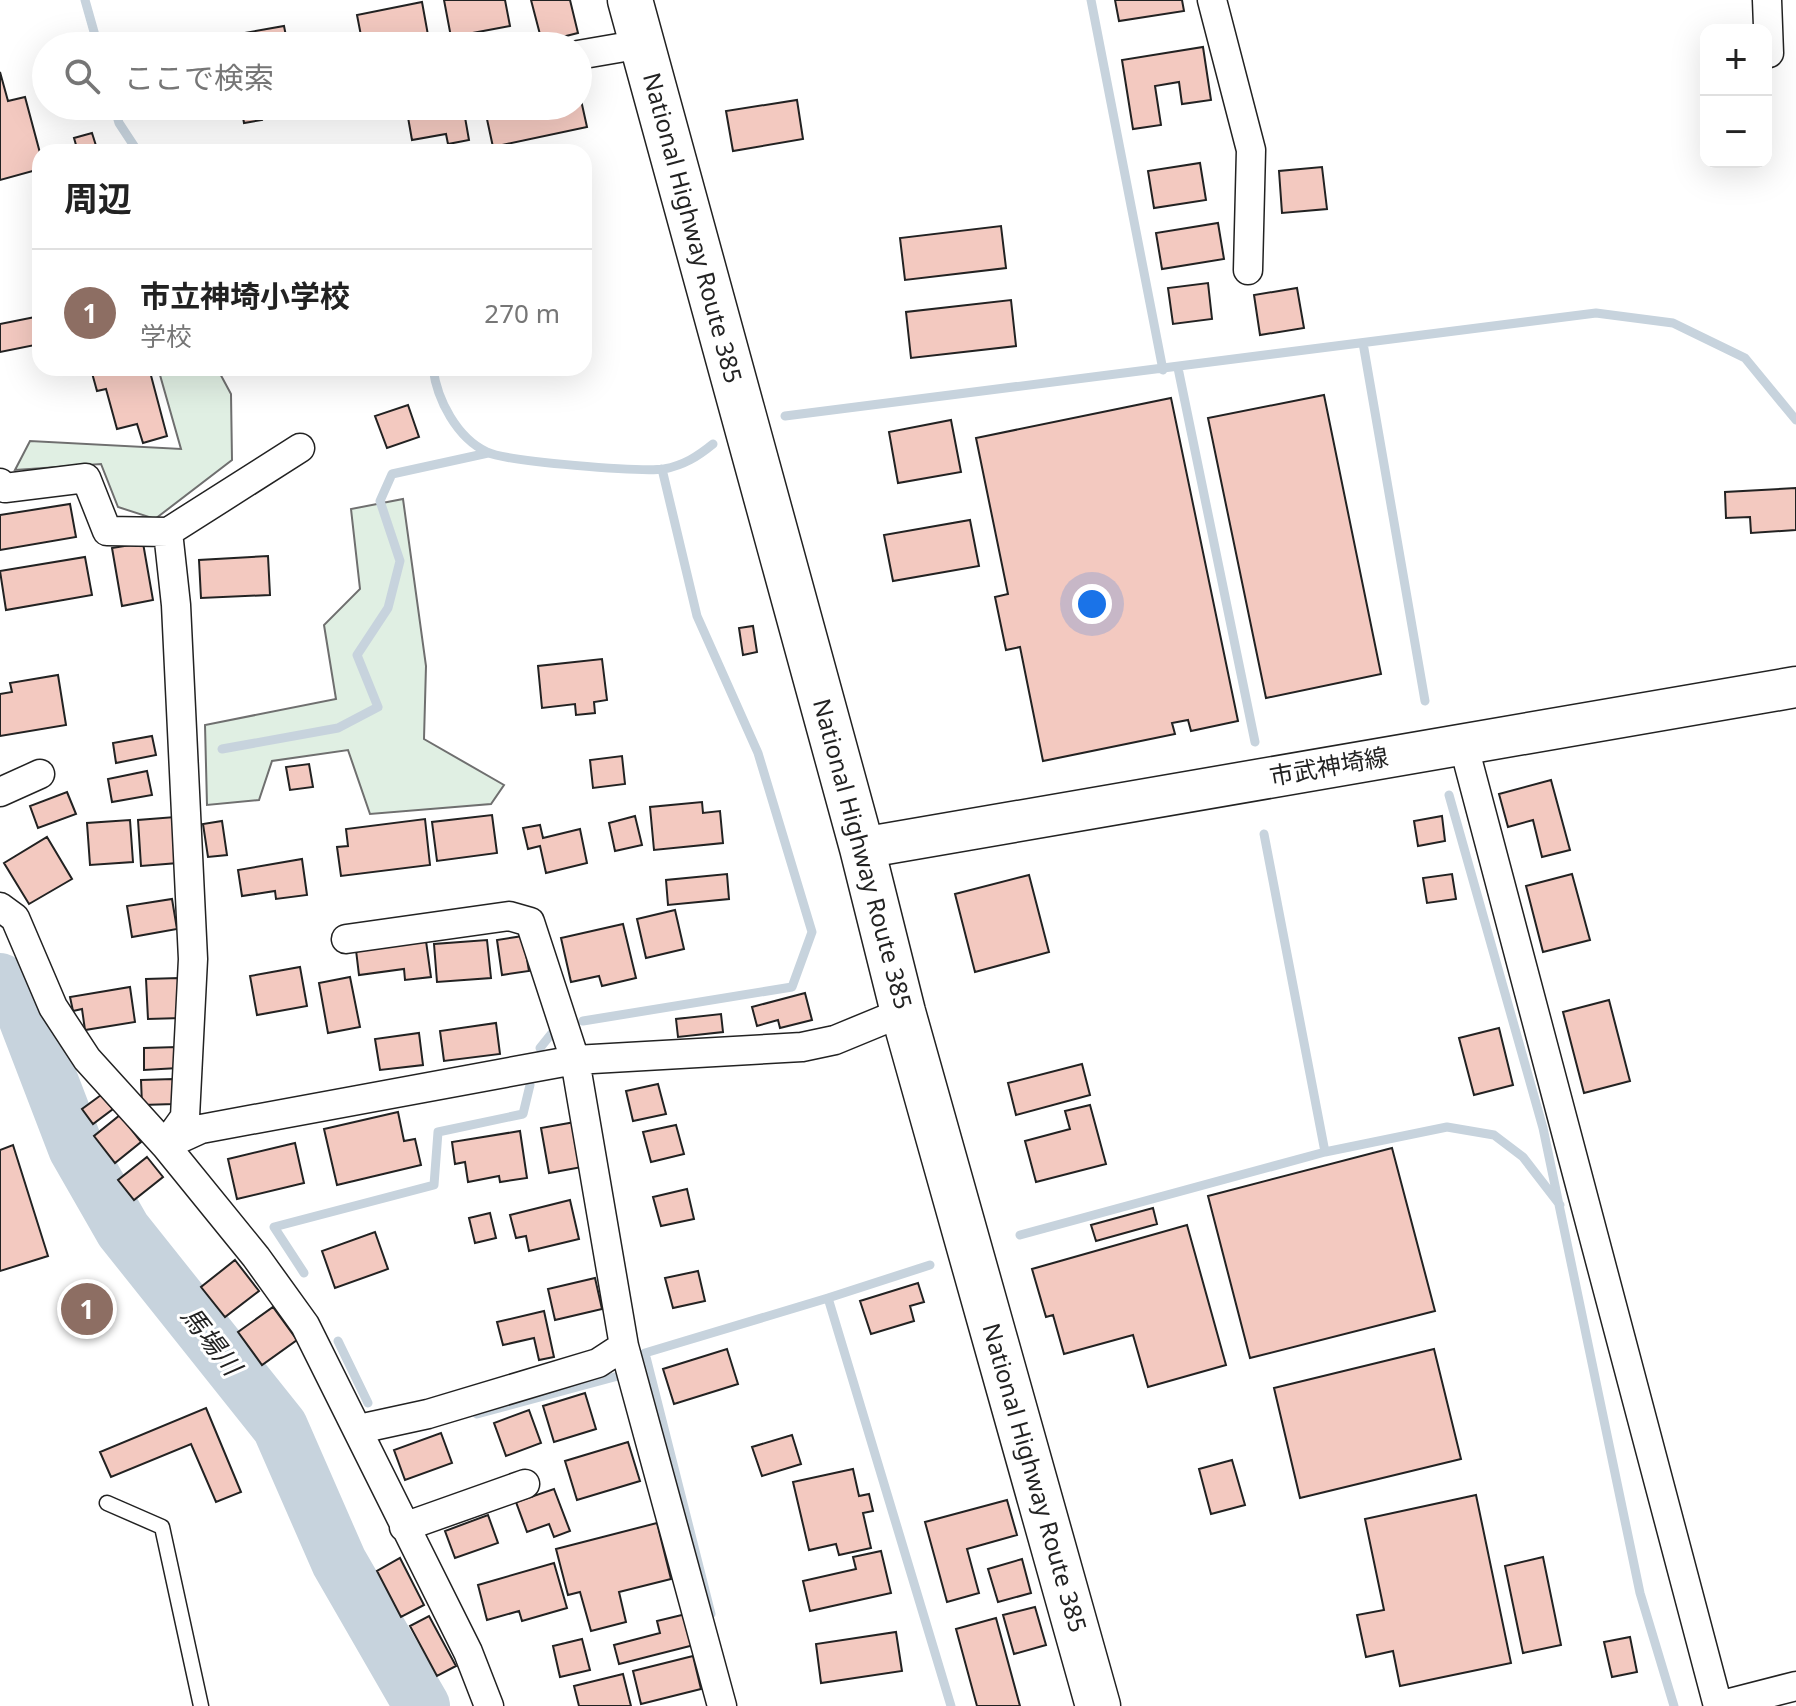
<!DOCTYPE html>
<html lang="ja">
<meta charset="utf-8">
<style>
:root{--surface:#fff;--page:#f2f2f2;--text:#222;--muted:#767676;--line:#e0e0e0;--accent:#db2777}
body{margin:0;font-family:"Noto Sans","Noto Sans JP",sans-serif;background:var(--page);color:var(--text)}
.controls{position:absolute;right:24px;top:24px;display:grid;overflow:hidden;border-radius:16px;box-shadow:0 8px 32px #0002}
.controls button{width:72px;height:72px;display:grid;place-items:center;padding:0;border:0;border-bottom:2px solid var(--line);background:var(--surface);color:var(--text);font:40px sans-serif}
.you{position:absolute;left:1092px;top:604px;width:28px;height:28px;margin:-20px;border:6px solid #fff;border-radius:50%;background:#1a73e8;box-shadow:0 0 0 12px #1a73e833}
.badge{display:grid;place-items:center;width:52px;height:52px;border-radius:50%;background:var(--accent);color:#fff;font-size:26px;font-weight:700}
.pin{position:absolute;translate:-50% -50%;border:4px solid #fff;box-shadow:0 2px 8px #0006}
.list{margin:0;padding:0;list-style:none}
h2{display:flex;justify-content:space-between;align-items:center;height:104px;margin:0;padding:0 32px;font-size:34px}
h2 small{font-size:26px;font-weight:400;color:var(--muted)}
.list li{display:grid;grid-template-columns:52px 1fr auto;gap:24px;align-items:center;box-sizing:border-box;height:128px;padding:0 32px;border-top:2px solid var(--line)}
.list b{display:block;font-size:30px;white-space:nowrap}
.list p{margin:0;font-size:26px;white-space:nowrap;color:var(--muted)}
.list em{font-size:26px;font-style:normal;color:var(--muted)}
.icon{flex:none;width:44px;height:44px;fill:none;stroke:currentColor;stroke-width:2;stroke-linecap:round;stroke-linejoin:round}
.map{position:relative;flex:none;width:1796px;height:1706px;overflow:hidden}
.search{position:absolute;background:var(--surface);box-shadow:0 8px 32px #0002;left:32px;top:32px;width:560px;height:88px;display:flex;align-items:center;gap:20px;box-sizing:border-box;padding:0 28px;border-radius:44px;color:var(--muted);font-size:30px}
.panel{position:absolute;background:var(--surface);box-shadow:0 8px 32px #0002;left:32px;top:144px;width:560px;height:232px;border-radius:24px}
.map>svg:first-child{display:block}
.green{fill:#e0efe3;stroke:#6f6f6f;stroke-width:2}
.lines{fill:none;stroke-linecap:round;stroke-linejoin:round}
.stream{stroke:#c7d3dd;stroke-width:9}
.river{stroke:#c7d3dd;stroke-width:56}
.building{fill:#f3c9c0;stroke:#222;stroke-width:2}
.service-casing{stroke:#222;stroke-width:17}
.minor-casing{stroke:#222;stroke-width:31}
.secondary-casing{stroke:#222;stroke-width:43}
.trunk-casing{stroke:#222;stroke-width:47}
.service{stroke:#fff;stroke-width:14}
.minor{stroke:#fff;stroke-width:28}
.secondary{stroke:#fff;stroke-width:40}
.trunk{stroke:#fff;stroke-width:44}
.labels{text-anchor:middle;stroke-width:6;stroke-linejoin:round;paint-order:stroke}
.street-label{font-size:24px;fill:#222;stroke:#fff}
.water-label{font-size:26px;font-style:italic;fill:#222;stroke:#fff}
</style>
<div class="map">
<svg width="1796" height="1706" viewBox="0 0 1796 1706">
<rect width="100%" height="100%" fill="#fff"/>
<path class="green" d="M 158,368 L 217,368 L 231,394 L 232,460 L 155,519 L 118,507 L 101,464 L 15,470 L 30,441 L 181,449 Z
M 403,499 L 426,666 L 424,739 L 504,785 L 491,804 L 370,814 L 348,750 L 272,761 L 259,800 L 207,805 L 205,725 L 336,699 L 324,625 L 360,589 L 351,509 Z"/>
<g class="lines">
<path class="stream" d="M 85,0 L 98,46
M 1091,0 L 1163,370
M 114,106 L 119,123 L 138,152
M 335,152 L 360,152
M 1363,343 L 1425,701
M 433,368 C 437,400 457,438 487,452 C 507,462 642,472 664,469 C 684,465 697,457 713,444
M 1178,368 L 1255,742
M 785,416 L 1596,313 L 1673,323 L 1745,358 L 1796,420
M 222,749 L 338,728 L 378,707 L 357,655 L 388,608 L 400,561 L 380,501 L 392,474 L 488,453
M 1449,795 L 1543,1128 L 1640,1593 L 1674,1706
M 1264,834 L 1325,1152
M 583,1021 L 792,987 L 812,932 L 758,753 L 697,616 L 662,469
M 540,1048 L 556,1028
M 1020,1235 L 1325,1152 L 1447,1127 L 1494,1135 L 1523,1157 L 1560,1205
M 304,1273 L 274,1227 L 434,1185 L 438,1132 L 523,1114 L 530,1085
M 828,1298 L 930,1265
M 338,1341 L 368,1403
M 477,1414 L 618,1376
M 711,1614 L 645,1353 L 828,1298 L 951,1706"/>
<path class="river" d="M 0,981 L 17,994 L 76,1148 L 123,1230 L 280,1427 L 339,1562 L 422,1706"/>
</g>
<path class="building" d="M 444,0 L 505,0 L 510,26 L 451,37 Z
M 531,0 L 570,0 L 578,33 L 542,42 Z
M 1115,0 L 1182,0 L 1184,11 L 1119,21 Z
M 422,2 L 430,46 L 363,46 L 357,15 Z
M 284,26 L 288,46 L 235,46 L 233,35 Z
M 1203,47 L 1211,100 L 1182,104 L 1179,82 L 1155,86 L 1161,125 L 1133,129 L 1122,60 Z
M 0,72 L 8,101 L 25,97 L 40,153 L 40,169 L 0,180 Z
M 579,91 L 587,127 L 493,147 L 485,110 L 506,106 L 578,106 Z
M 797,100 L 803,139 L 733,151 L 726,111 Z
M 241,106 L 260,106 L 262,120 L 244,123 Z
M 406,106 L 463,106 L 469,140 L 448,144 L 446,134 L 412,140 Z
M 92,133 L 98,152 L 78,152 L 74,138 Z
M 1200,163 L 1206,200 L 1154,208 L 1148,171 Z
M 1322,167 L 1327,209 L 1282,213 L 1279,171 Z
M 1218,223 L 1224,259 L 1162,269 L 1156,233 Z
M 1001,226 L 1006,268 L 905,280 L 900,238 Z
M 1208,283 L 1212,319 L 1173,324 L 1168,288 Z
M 1297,288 L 1304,328 L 1260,335 L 1254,295 Z
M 1011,300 L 1016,346 L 911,358 L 906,312 Z
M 40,316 L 40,344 L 0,352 L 0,324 Z
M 111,368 L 149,368 L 167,436 L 143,443 L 137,424 L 117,429 L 106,389 L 97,391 L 92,373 Z
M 1324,395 L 1381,674 L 1266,698 L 1208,418 Z
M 1171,398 L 1238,721 L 1191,731 L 1188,720 L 1172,723 L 1175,734 L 1043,761 L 1020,647 L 1006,650 L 995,597 L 1008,594 L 976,438 Z
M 408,405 L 419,437 L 387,448 L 375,416 Z
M 951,420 L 961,472 L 898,483 L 889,432 Z
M 1796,488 L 1796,530 L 1751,533 L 1750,517 L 1726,518 L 1725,492 Z
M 70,504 L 76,537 L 0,550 L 0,515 Z
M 970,520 L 979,566 L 893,581 L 884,535 Z
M 143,543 L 153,600 L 122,606 L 112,548 Z
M 268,556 L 270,595 L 201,598 L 199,560 Z
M 85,557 L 92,595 L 6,610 L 0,571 Z
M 753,626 L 757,652 L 743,655 L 739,628 Z
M 602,659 L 607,700 L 594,702 L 595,713 L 576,715 L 575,704 L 542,708 L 538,666 Z
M 58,675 L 66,725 L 0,736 L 0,694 L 12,692 L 10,683 Z
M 152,736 L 156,755 L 116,763 L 113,743 Z
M 622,756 L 625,784 L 593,788 L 590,760 Z
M 309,764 L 313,787 L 290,790 L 286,767 Z
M 147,771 L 152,795 L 112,802 L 108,779 Z
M 1551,780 L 1570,850 L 1542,857 L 1533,820 L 1508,827 L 1499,794 Z
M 67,792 L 76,814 L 38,828 L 30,806 Z
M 702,802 L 703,813 L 720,811 L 723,843 L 654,850 L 650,807 Z
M 492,815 L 497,853 L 437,861 L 432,822 Z
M 635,816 L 642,845 L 615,851 L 609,823 Z
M 1442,816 L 1445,841 L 1418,846 L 1414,821 Z
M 175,817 L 178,863 L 141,866 L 138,820 Z
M 425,819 L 430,865 L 341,876 L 337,847 L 348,846 L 346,829 Z
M 130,820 L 133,862 L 90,865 L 87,823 Z
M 222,821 L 227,855 L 208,857 L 203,824 Z
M 540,825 L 543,838 L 580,829 L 587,863 L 546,873 L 540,846 L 528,849 L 523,828 Z
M 47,837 L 72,879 L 29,904 L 4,863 Z
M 302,859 L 307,895 L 276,899 L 275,891 L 242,896 L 238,870 Z
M 727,874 L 729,899 L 668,905 L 666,880 Z
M 1452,874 L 1456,899 L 1427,903 L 1423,878 Z
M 1572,874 L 1590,940 L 1543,952 L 1526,886 Z
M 1029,875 L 1049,952 L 975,972 L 955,894 Z
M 172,899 L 177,929 L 132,937 L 127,906 Z
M 675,910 L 684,949 L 646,958 L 637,919 Z
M 623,924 L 636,978 L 602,986 L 599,976 L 571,982 L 561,938 Z
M 523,936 L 529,971 L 502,975 L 497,940 Z
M 487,940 L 491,978 L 437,982 L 434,944 Z
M 426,941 L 431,977 L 405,980 L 404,969 L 359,975 L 356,950 Z
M 300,967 L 307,1006 L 257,1015 L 250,976 Z
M 350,977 L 360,1027 L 328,1033 L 319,983 Z
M 179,978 L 181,1018 L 148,1019 L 146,979 Z
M 130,987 L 135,1022 L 85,1030 L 82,1009 L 73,1011 L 70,997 Z
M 805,993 L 812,1020 L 780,1028 L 778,1020 L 757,1026 L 752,1007 Z
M 1609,1000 L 1630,1081 L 1584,1093 L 1563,1012 Z
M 721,1014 L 723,1032 L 678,1037 L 676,1019 Z
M 496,1023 L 500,1054 L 444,1061 L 440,1031 Z
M 1499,1028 L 1513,1085 L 1474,1095 L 1459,1038 Z
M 419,1033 L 423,1065 L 380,1070 L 375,1039 Z
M 177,1047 L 178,1068 L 144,1070 L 144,1048 Z
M 1082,1064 L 1090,1095 L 1016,1115 L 1008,1083 Z
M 173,1079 L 174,1104 L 142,1105 L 141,1080 Z
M 658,1084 L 666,1114 L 633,1121 L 626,1091 Z
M 101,1095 L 113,1109 L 93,1124 L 82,1109 Z
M 1090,1105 L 1106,1164 L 1036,1182 L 1025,1141 L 1070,1129 L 1065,1111 Z
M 398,1112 L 404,1141 L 415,1139 L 421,1165 L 337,1185 L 324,1129 Z
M 120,1115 L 141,1142 L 115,1163 L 94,1136 Z
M 575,1122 L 582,1167 L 549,1173 L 541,1128 Z
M 676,1125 L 684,1154 L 651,1162 L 643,1132 Z
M 520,1131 L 527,1178 L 500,1182 L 499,1176 L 468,1182 L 465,1162 L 455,1164 L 452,1142 Z
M 295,1143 L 304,1183 L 237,1199 L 228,1159 Z
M 13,1145 L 48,1256 L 0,1271 L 0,1150 Z
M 1392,1148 L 1435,1311 L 1250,1358 L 1208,1196 Z
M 147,1157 L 163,1177 L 134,1200 L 118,1180 Z
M 687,1189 L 694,1219 L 661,1226 L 653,1197 Z
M 570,1200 L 579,1239 L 529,1251 L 526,1236 L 516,1238 L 510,1215 Z
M 1153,1208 L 1157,1224 L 1096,1241 L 1091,1225 Z
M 490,1213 L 496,1238 L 475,1243 L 469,1218 Z
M 1187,1225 L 1226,1365 L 1148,1387 L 1133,1335 L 1064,1354 L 1053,1315 L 1046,1317 L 1032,1269 Z
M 375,1232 L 388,1269 L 335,1288 L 322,1251 Z
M 235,1260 L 259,1291 L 225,1317 L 201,1287 Z
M 698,1271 L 705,1301 L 673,1308 L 665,1278 Z
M 595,1278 L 602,1309 L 555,1320 L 548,1289 Z
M 918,1283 L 924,1302 L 910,1306 L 914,1321 L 871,1334 L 860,1301 Z
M 105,1291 L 113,1312 L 71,1329 L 63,1309 Z
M 273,1307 L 297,1340 L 262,1365 L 238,1332 Z
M 544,1311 L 554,1357 L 539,1360 L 534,1338 L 503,1345 L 497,1322 Z
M 727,1349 L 738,1384 L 674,1404 L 663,1369 Z
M 1434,1349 L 1461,1459 L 1300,1498 L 1274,1388 Z
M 585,1393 L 596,1429 L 554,1442 L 543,1406 Z
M 206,1408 L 241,1492 L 216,1502 L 191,1444 L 111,1477 L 100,1452 Z
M 529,1410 L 541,1443 L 506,1456 L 494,1423 Z
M 441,1433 L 452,1463 L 405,1480 L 394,1450 Z
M 792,1435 L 801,1464 L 762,1476 L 752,1447 Z
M 628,1442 L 640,1481 L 577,1500 L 565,1461 Z
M 1232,1460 L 1245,1505 L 1211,1514 L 1199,1469 Z
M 853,1469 L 859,1496 L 869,1494 L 873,1511 L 863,1513 L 871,1548 L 839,1555 L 836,1544 L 809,1550 L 793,1482 Z
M 554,1489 L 570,1531 L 554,1537 L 549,1524 L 527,1532 L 516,1502 Z
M 1476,1495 L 1511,1663 L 1400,1686 L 1393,1651 L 1366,1657 L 1357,1615 L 1384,1610 L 1365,1519 Z
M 1007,1500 L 1017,1535 L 967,1549 L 979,1593 L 947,1602 L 925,1522 Z
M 488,1515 L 498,1543 L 455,1558 L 445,1531 Z
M 657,1523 L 671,1579 L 619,1592 L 626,1622 L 591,1631 L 580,1592 L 568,1595 L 556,1549 Z
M 881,1551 L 891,1593 L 810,1611 L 803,1581 L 856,1569 L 853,1557 Z
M 1543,1557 L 1561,1645 L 1523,1653 L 1505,1566 Z
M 400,1558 L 424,1605 L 401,1617 L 377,1571 Z
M 1022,1559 L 1031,1593 L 998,1602 L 988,1569 Z
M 554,1563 L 567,1608 L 522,1621 L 519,1611 L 487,1620 L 478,1585 Z
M 1035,1607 L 1046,1645 L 1014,1654 L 1003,1615 Z
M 686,1614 L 694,1645 L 619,1664 L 614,1645 L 660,1633 L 657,1621 Z
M 429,1616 L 456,1666 L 437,1676 L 410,1626 Z
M 996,1618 L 1020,1706 L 977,1706 L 956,1629 Z
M 896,1632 L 902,1671 L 821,1683 L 816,1644 Z
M 1630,1637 L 1637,1672 L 1612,1677 L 1604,1642 Z
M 582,1639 L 590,1670 L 560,1677 L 553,1646 Z
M 693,1656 L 701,1689 L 641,1704 L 633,1671 Z
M 623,1674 L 631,1706 L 579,1706 L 574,1686 Z"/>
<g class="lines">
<defs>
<path id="service" d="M 107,1503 L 162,1527 L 201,1706"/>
<path id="minor" d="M 1212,0 L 1251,150 L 1248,270
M 1767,0 L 1769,53
M 578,55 L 642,44
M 0,483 L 5,488 L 86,478 L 107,531 L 168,532
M 1463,743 L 1718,1706
M 0,792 L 40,774
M 0,907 L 15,918 L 53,1007 L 87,1059 L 165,1145 L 256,1257 L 305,1325 L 468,1652 L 489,1706
M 346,939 L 509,916 L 530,922 L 575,1060 L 624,1346 L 722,1706
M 165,1145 L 185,1117 L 193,959 L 176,605 L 168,532 L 300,448
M 166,1145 L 201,1129 L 575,1060 L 802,1047 L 835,1040 L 903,1012
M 359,1429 L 428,1414 L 598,1363 L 624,1346
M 404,1527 L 525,1484
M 1718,1706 L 1796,1686"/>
<path id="secondary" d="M 862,848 L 1796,687"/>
<path id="trunk" d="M 630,0 L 862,848 L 903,1012 L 1098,1706"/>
</defs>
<use href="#service" class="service-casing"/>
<use href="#minor" class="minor-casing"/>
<use href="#secondary" class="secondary-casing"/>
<use href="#trunk" class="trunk-casing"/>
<use href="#service" class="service"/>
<use href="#minor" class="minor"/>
<use href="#secondary" class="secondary"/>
<use href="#trunk" class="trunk"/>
</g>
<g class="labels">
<g class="street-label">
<text transform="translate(692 228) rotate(75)" y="8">National Highway Route 385</text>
<text transform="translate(1329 767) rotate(-10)" y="8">市武神埼線</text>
<text transform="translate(862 854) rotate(75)" y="8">National Highway Route 385</text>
<text transform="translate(1034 1478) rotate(74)" y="8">National Highway Route 385</text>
</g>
<g class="water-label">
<text transform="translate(211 1341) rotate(52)" y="9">馬場川</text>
</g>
</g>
</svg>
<div class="controls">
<button>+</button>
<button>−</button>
</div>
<div class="you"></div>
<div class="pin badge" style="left:87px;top:1309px;background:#8d6e63">1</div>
<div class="search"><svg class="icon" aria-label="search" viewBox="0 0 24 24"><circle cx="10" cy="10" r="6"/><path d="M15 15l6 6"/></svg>ここで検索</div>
<section class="panel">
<h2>周辺<small></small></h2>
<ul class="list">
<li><span class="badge" style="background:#8d6e63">1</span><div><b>市立神埼小学校</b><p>学校</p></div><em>270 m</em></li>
</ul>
</section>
</div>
